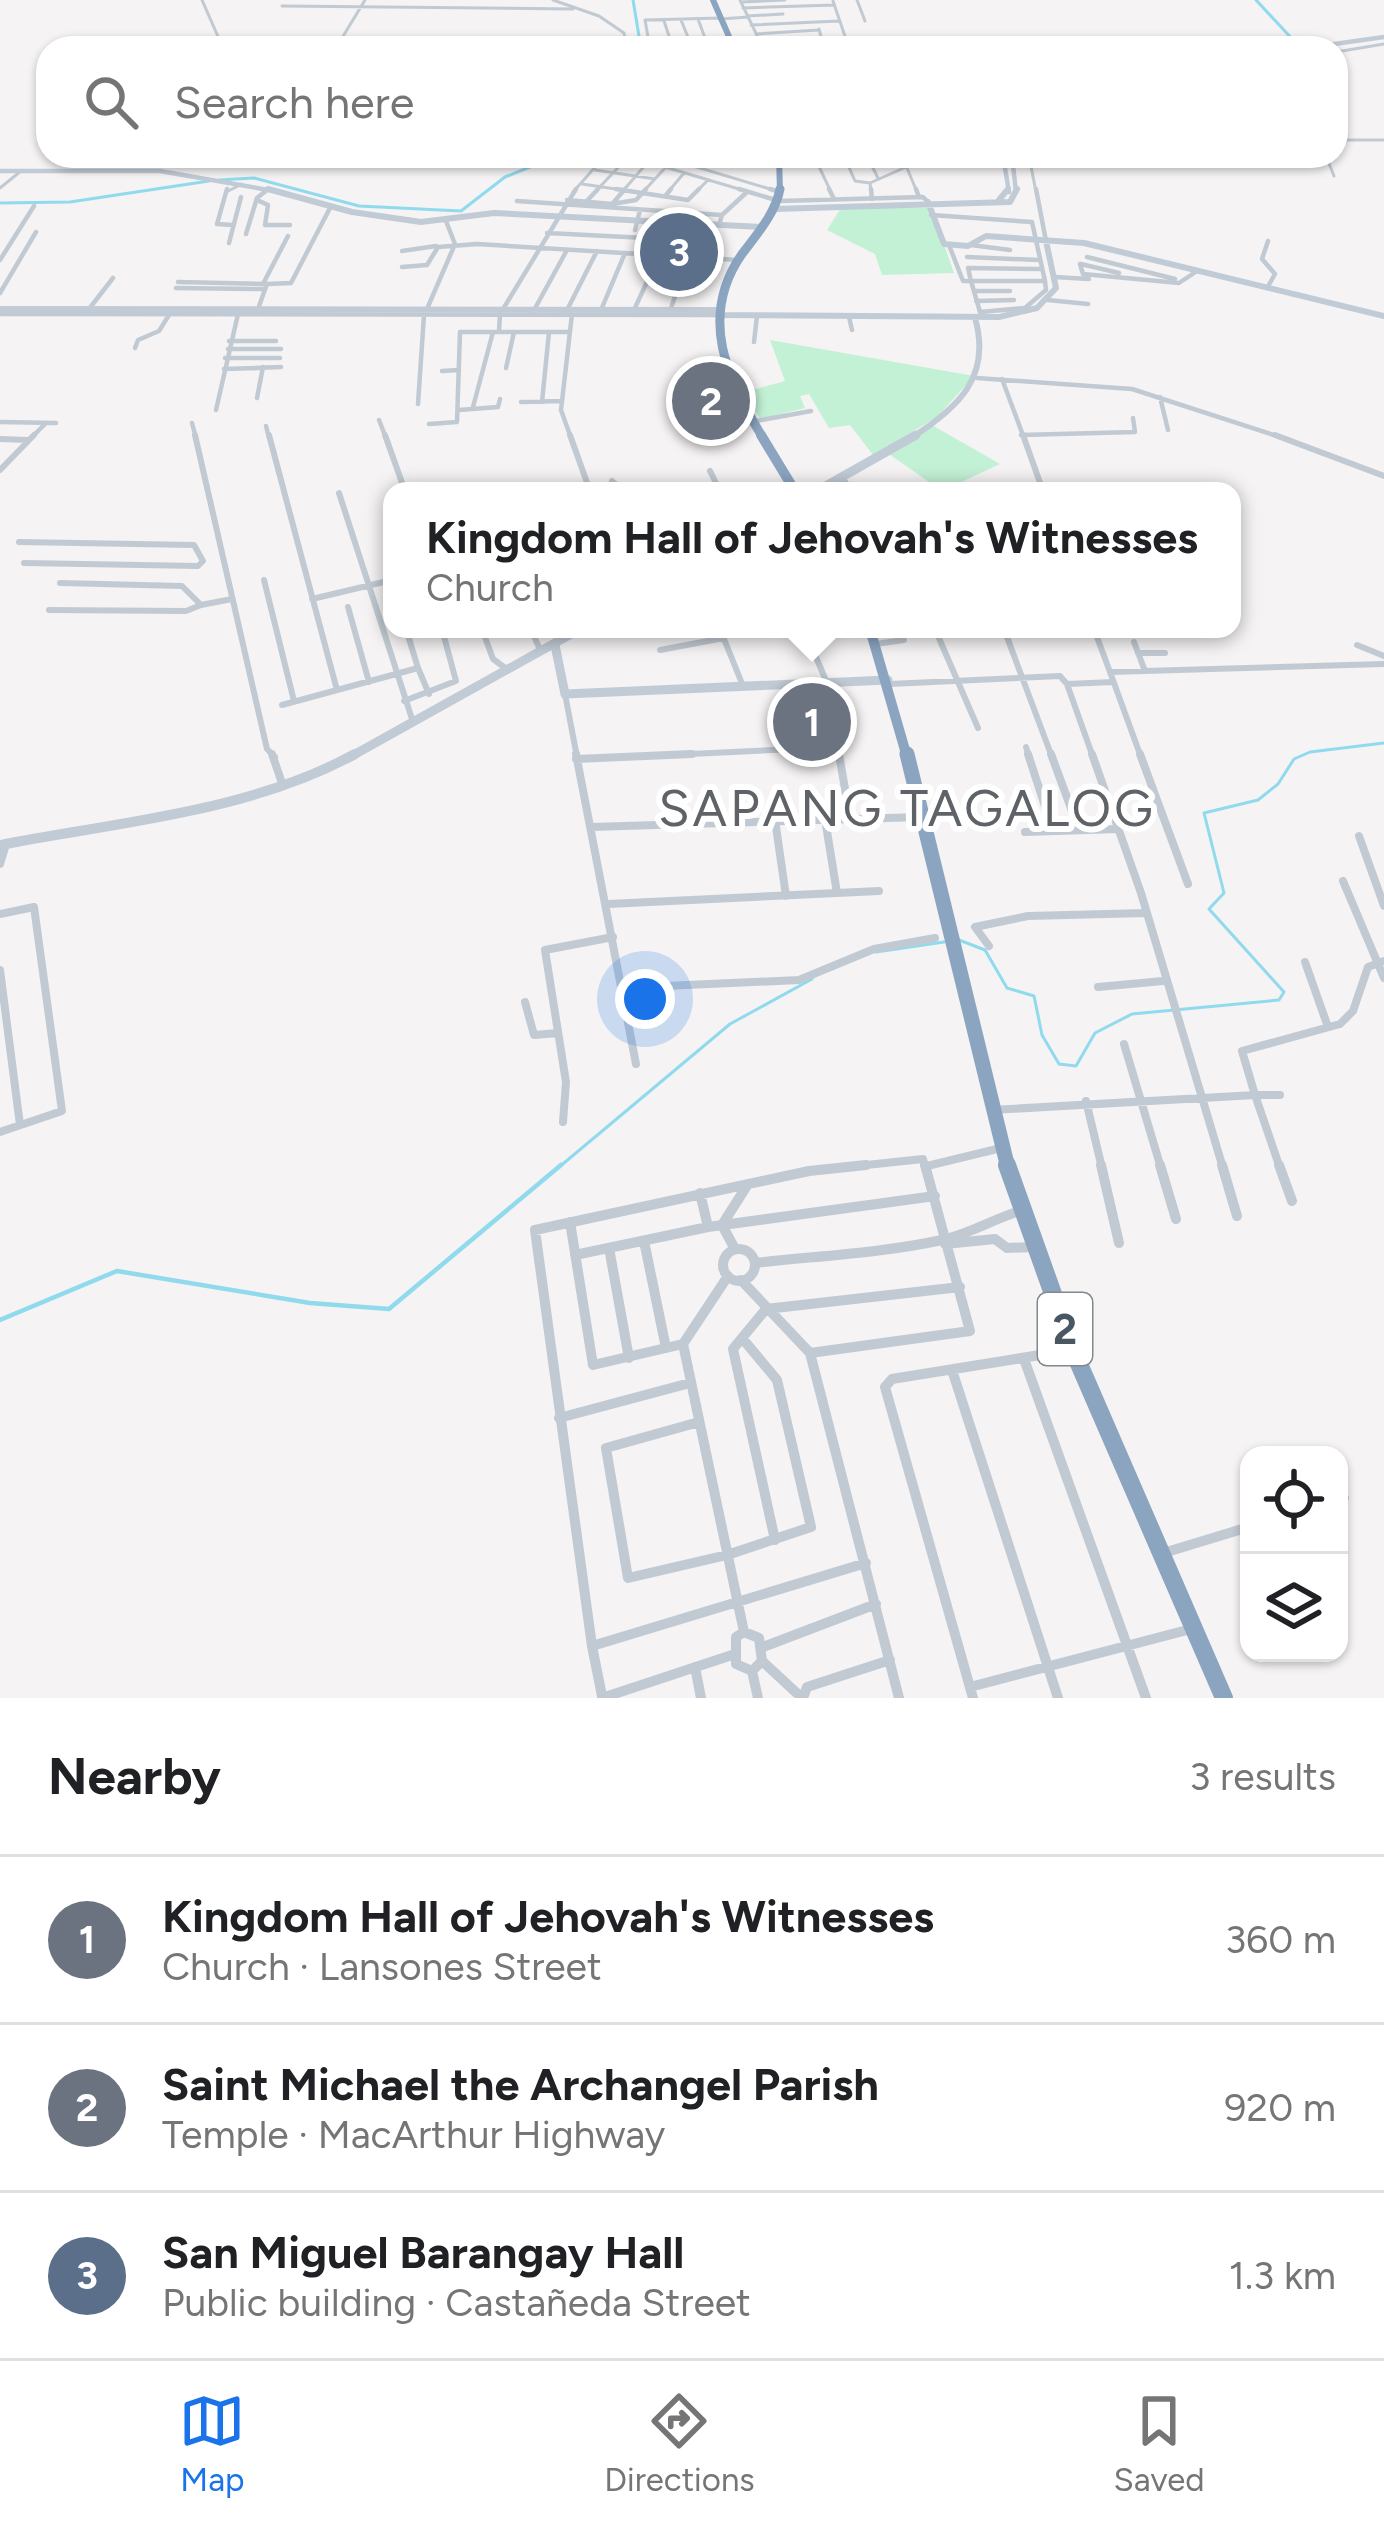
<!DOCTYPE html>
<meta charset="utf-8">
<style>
:root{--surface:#fff;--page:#f2f2f2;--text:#202124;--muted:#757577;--line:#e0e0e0;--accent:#1a73e8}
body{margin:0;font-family:Figtree,sans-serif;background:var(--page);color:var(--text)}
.controls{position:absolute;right:36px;bottom:36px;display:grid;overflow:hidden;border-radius:24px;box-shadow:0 3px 9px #0004}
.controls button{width:108px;height:108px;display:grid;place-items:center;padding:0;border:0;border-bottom:3px solid var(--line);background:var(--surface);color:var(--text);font:60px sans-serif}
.you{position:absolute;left:645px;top:999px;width:42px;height:42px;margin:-30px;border:9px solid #fff;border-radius:50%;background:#1a73e8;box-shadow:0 0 0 18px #1a73e833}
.badge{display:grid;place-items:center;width:78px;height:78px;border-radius:50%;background:var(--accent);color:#fff;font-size:39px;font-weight:700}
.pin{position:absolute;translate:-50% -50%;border:6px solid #fff;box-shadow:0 3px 12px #0006}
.popup{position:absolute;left:383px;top:482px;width:858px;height:156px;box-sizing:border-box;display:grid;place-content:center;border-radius:24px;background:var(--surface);filter:drop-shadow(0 3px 9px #0005);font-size:39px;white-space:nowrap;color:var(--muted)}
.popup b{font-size:45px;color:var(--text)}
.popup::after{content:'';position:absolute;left:50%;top:100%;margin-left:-24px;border:24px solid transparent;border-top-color:var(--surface)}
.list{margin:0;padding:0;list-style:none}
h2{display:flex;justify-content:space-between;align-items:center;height:156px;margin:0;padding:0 48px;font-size:51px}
h2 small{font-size:39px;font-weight:400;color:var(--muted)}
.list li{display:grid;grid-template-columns:78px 1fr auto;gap:36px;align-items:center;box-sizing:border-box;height:168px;padding:0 48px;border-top:3px solid var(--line)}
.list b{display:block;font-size:45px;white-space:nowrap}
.list p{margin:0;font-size:39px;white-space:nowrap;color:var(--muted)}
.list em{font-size:39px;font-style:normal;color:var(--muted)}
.icon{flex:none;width:66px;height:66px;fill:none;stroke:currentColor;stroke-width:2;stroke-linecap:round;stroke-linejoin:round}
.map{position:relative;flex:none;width:1384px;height:1698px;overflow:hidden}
.search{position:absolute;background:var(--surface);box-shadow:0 3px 9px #0004;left:36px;right:36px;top:36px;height:132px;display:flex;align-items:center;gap:30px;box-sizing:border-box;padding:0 42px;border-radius:36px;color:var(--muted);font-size:45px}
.sheet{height:660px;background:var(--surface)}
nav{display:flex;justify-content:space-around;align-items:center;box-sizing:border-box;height:168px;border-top:3px solid var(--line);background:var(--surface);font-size:33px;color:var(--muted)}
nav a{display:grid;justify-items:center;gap:6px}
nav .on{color:var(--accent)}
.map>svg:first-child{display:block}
.green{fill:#c3f1d5}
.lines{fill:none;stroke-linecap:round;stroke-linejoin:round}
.stream-far1{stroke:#90daee;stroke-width:3}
.stream{stroke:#90daee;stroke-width:4.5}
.street-far4{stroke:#c1cad2;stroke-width:3}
.street-far3{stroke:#c1cad2;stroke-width:4.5}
.street-far2{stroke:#c1cad2;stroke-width:6}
.street-far1{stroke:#c1cad2;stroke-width:8}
.street{stroke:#c1cad2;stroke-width:10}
.secondary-far3{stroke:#c1cbd6;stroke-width:4.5}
.secondary-far2{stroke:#c1cbd6;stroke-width:6}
.secondary-far1{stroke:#c1cbd6;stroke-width:9}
.secondary{stroke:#c1cbd6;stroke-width:10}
.highway-far4{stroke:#8ba5c1;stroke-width:6}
.highway-far3{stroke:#8ba5c1;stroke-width:9}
.highway-far2{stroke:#8ba5c1;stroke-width:10}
.highway-far1{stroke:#8ba5c1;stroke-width:15}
.highway{stroke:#8ba5c1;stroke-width:18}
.labels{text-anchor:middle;stroke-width:12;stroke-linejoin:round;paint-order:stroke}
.shield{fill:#fff;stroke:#808990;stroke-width:3}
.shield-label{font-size:42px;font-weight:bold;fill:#4a5661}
.quarter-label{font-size:51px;letter-spacing:3px;fill:#5f6368;stroke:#fff}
</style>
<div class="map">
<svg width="1384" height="1698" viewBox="0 0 1384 1698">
<rect width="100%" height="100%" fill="#f5f3f3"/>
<path class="green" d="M 841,208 L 931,208 L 954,273 L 882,275 L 875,254 L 827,230 Z
M 770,340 L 974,376 L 937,417 L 873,455 L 850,425 L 829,428 L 809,394 L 800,396 L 805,408 L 760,419 L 745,392 L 785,381 Z
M 932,425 L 1000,464 L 942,491 L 886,452 Z"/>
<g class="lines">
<path class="stream-far1" d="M 633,0 L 641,48
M 1256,0 L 1296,43
M 219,180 L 254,178 L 359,206 L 461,211 L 505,177 L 557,156
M 0,203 L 70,202 L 209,181
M 959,940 L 985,950 L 1007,988 L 1034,996 L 1042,1035 L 1059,1064 L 1076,1066 L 1095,1033 L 1132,1014 L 1279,1000 L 1284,992 L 1209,909 L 1224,893 L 1204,813 L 1258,800 L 1278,784 L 1294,759 L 1310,752 L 1384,743
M 876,952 L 944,942
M 558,1168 L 730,1024 L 812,979"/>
<path class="stream" d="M 0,1320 L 117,1271 L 310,1303 L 389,1309 L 561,1165"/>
<path class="street-far4" d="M 202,0 L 223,48
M 553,0 L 599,16 L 624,33 L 627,48
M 740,0 L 763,48
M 857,0 L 865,21
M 833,1 L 849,48
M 741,2 L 785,0
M 282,6 L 573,9
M 743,8 L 834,5
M 747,16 L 783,14
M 698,19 L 708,46
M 721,19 L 748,17
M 681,20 L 692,47
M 664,21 L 673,48
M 751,25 L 839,21
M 819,29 L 824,48
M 756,34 L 819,30
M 672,47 L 732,45
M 336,48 L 365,0
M 650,48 L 645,20 L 721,18
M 1336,52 L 1384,44
M 1336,140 L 1384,140
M 628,156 L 749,192
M 660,156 L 780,192
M 814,156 L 831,192
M 844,156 L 855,181 L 870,183
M 867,156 L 878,178
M 902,156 L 917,192
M 1029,156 L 1036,192
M 1326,156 L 1334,176
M 595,170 L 655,179
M 582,184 L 636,192
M 0,188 L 21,171
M 226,192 L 242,184
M 573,192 L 605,156
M 595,192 L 629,156
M 622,192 L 647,163
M 643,192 L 665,168
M 668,192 L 684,173
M 696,192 L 707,181
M 871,192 L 870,183 L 906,167"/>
<path class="street-far3" d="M 227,189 L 217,224 L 233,225
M 616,189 L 688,200 L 699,189
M 739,189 L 779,201 L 923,197 L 928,202
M 770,189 L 780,192
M 829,189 L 834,199
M 871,189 L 872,199
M 916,189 L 919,197
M 1036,189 L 1046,241
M 666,195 L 671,189
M 257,200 L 268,205 L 265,225 L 290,225
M 567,200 L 612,204 L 625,189
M 517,201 L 722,215 L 719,225
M 585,203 L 598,189
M 612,204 L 636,200 L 646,189
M 722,215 L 746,193
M 931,215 L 1032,222 L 1045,281
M 635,230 L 640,210
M 547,233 L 666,239
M 246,234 L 257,198 L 267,190
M 229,243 L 241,197
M 949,245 L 963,281 L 971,281
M 971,245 L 1010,250
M 402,251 L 436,246
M 967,257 L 1038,260
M 1087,257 L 1175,279
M 0,260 L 34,206
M 1080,264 L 1083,274 L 1179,283 L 1197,271
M 1081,264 L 1119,273
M 402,267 L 427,265 L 438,247 L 477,244 L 738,260
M 1055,277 L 1089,279
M 971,281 L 1045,281 L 1046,290 L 1025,308 L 980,312 Z
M 971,281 L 968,268 L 1040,269
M 178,282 L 267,284 L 258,309
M 264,282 L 288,236
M 267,284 L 291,283 L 330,208
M 176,288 L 265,289
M 1267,288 L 1275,274 L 1262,259 L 1268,241
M 974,291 L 1010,291
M 0,293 L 36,232
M 1048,300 L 1088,304
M 976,301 L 1014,300
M 89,309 L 113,278
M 427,309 L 455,244 L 446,221
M 601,310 L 625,253
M 634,310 L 674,223
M 670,311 L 689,256
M 533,312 L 567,250
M 0,314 L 717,315
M 565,314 L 597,251
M 849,317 L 852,330
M 499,332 L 500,314 L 576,189
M 229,341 L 276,341
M 754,342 L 757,316
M 135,348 L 138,340 L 159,331 L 169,315
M 228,349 L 281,349
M 225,358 L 280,358
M 506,368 L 514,332
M 224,369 L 281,367
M 442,371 L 459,370
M 977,378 L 1132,389 L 1283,438
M 1002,379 L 1024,438
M 1160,397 L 1168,430
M 257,398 L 263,367
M 521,402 L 561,401
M 542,402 L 549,332
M 418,404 L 424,315
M 473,407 L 493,332
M 216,410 L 238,314
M 459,410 L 498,407 L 500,399
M 379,420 L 386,438
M 756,421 L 811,411
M 0,422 L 56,423
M 192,423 L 196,438
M 429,424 L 457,422 L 460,332 L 570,332
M 266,426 L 269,438
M 1021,435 L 1135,432 L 1133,418
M 31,438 L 46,423
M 571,438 L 561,410 L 572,314"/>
<path class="street-far2" d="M 195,435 L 267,749 L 275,757
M 269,435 L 337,690
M 385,435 L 405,491
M 570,435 L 590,491
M 1023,435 L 1043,491
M 1275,435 L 1384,476
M 0,439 L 28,440
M 0,470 L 34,435
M 710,471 L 720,491
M 842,477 L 851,491
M 612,481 L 623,491
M 339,493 L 413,722
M 19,542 L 194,545 L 203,561 L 198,566 L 24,563
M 264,580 L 294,701
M 60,583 L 182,586 L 201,605 L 232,599
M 312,599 L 392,580
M 348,607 L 369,682
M 49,610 L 186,611 L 201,605
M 482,629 L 493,659 L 508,670
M 531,629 L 541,652
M 720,629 L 743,686
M 804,629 L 827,683 L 840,757
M 935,629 L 978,728
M 1004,629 L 1052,757
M 1094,629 L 1110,672
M 1134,642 L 1145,671
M 876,644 L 904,640
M 1357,645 L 1384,656
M 660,650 L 724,638
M 1138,653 L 1165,653
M 418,668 L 429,694
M 890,684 L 1060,676 L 1067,684 L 1113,682
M 1067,684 L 1093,757
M 565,694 L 577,757
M 404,701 L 456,681 L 442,629
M 282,705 L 418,668 L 406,629
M 1026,747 L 1029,757
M 627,757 L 837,747
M 1141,757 L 1110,672 L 1384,664"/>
<path class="street-far1" d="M 272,754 L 283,786
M 576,754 L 636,1064
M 839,754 L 850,818
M 1028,754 L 1053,831
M 1051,754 L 1079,830
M 1092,754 L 1141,893 L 1223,1168
M 1140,754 L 1188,884
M 576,759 L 692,754
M 825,819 L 837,893
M 775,820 L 786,896
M 591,827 L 921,817
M 1025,832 L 1119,829
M 1359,836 L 1384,906
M 0,864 L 6,844
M 1343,881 L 1384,978
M 608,904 L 879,891
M 0,914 L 34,907 L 62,1111 L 0,1132
M 989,946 L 975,927 L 1028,916 L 1146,913
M 1305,962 L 1328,1027
M 0,970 L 20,1125
M 1098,987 L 1163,981
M 621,988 L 799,980 L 874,949 L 935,938
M 525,1002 L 534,1035 L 558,1033
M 1124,1044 L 1161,1168
M 1280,1095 L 1255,1095 L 1280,1168
M 1086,1101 L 1102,1168
M 992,1110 L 1255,1095 L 1242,1051 L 1340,1024 L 1353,1011 L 1368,967 L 1384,961
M 563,1122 L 566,1082 L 545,950 L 613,937
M 927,1166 L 1001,1148
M 838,1168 L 923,1159 L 925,1168"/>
<path class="street" d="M 1101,1165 L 1119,1243
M 1160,1165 L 1176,1219
M 1222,1165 L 1237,1216
M 1279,1165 L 1292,1201
M 700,1193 L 708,1227
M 570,1222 L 593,1365 L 683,1344
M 644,1241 L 666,1348
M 945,1244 L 995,1239 L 1007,1248 L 1033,1247
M 609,1248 L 629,1358
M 735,1249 L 722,1225 L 748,1184
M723 1265a16 16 0 1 1 32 0a16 16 0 1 1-32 0Z
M 575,1255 L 708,1227 L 935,1196
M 755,1263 C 817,1256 882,1253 942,1240 C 972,1233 993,1219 1020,1211
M 728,1276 L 683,1344 L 744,1632
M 741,1280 L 810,1353 L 899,1698
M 810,1353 L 970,1331 L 925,1165
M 1024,1359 L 1146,1698
M 952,1370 L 1058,1698
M 559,1418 L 690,1383
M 699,1422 L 606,1448 L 628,1578 L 727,1555 L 811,1527 L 777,1380 L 742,1338
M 1339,1500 L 1344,1498
M 775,1540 L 733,1349 L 766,1309 L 960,1287
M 1160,1554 L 1249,1527
M 866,1563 L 592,1646 L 535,1230 L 809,1171 L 866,1165
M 744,1632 L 759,1638 L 762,1661 L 752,1671 L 736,1664 L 736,1637 Z
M 592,1646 L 602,1696
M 763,1647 L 876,1604
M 762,1661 L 802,1698
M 695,1667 L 701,1698
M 752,1671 L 758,1698
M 970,1687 L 1191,1629
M 602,1698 L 732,1655
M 803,1698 L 807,1687 L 890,1660
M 973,1698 L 885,1387 L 892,1379 L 1071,1350"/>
<path class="secondary-far3" d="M 1306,48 L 1384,37
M 1003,156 L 1009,192
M 1012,156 L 1016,192
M 0,171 L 160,171 L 280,192"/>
<path class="secondary-far2" d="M 268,189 L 352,212 L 421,222 L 494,213 L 761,227
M 999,200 L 1008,189
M 928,202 L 944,244 L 968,246 L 986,236 L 1084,243 L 1384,316
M 774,209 L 1010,202 L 1017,189
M 0,309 L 717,310
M 717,315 L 999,317 L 1037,308 L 1056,288 L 1046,241
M 911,438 C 958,408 992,377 975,318"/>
<path class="secondary-far1" d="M 817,491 L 916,435
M 555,645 L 565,694 L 888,680
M 350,757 L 580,629"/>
<path class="secondary" d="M 0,845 C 118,822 249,812 355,754"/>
<path class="highway-far4" d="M 713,0 L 734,48
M 779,156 L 780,192"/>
<path class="highway-far3" d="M 763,438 C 727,379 698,317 742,254 C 757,234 775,214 780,189"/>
<path class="highway-far2" d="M 761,435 L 795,491
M 870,629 L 907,757"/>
<path class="highway-far1" d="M 907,754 L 1008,1168"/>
<path class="highway" d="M 1007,1165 L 1073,1350 L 1224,1698"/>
</g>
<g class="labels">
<rect class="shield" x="1038" y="1293" width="54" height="72" rx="9"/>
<g class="shield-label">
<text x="1065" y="1344">2</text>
</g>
<g class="quarter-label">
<text x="907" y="826">SAPANG TAGALOG</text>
</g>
</g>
</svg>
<div class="controls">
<button><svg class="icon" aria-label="locate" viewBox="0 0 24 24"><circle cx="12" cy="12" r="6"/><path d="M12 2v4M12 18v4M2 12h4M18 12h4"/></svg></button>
<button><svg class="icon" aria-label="layers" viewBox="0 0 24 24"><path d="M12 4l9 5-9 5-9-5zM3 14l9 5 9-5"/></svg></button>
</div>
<div class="you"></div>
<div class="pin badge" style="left:812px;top:722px;background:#6b7280">1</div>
<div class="popup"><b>Kingdom Hall of Jehovah's Witnesses</b>Church</div>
<div class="pin badge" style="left:711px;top:401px;background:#6b7280">2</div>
<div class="pin badge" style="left:679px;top:252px;background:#5c6f8a">3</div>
<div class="search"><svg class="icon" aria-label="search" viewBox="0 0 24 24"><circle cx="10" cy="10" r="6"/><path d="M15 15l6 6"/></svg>Search here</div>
</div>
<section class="sheet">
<h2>Nearby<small>3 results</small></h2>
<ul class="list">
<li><span class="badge" style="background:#6b7280">1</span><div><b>Kingdom Hall of Jehovah's Witnesses</b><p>Church · Lansones Street</p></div><em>360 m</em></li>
<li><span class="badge" style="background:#6b7280">2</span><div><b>Saint Michael the Archangel Parish</b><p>Temple · MacArthur Highway</p></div><em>920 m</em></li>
<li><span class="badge" style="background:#5c6f8a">3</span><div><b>San Miguel Barangay Hall</b><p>Public building · Castañeda Street</p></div><em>1.3 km</em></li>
</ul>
</section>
<nav>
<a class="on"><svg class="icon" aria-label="map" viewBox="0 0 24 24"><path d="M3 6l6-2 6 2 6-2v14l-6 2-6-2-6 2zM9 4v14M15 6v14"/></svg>Map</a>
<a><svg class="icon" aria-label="directions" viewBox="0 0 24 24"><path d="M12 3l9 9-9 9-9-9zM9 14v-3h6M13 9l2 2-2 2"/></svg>Directions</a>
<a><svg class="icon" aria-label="saved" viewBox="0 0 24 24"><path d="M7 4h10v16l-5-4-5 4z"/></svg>Saved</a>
</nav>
